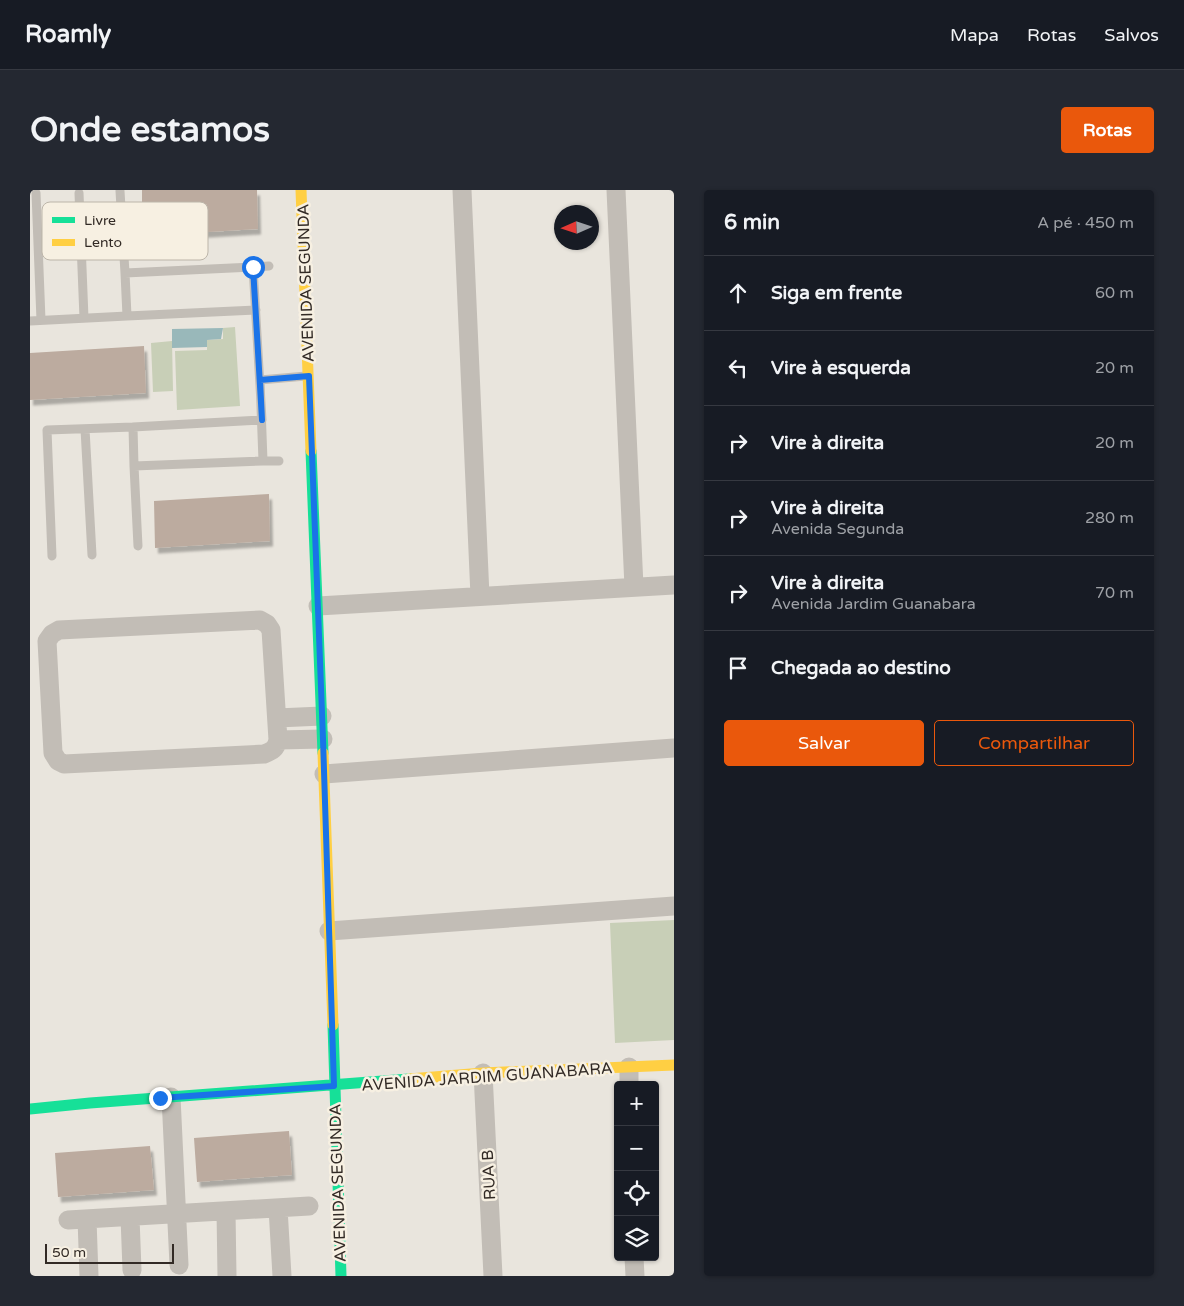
<!DOCTYPE html>
<html lang="pt">
<meta charset="utf-8">
<style>
:root{--surface:#171b24;--page:#242831;--text:#f1f3f6;--muted:#9ea1a6;--line:#363941;--accent:#ea580c}
body{margin:0;font-family:"Varela Round",sans-serif;background:var(--page);color:var(--text)}
.controls{position:absolute;right:15px;bottom:15px;display:grid;overflow:hidden;border-radius:5px;box-shadow:0 1px 4px #0004}
.controls button{width:45px;height:45px;display:grid;place-items:center;padding:0;border:0;border-bottom:1px solid var(--line);background:var(--surface);color:var(--text);font:25px sans-serif}
.compass{position:absolute;left:524px;top:15px;width:45px;height:45px;border-radius:50%;background:var(--surface);box-shadow:0 1px 4px #0004;rotate:267deg}
.scale{position:absolute;left:15px;bottom:12px;width:129px;box-sizing:border-box;padding-left:5px;border:2px solid #322a25;border-top:0;font-size:14px;line-height:18px;white-space:nowrap;color:#322a25;-webkit-text-stroke:4px #f7f0e2;paint-order:stroke}
.stop{position:absolute;width:15px;height:15px;margin:-11px;border:4px solid #1a73e8;border-radius:50%;background:#fff}
.stop.end{background:#1a73e8;border-color:#fff;box-shadow:0 1px 5px #0008}
.list{margin:0;padding:0;list-style:none}
h2{display:flex;justify-content:space-between;align-items:center;height:65px;margin:0;padding:0 20px;font-size:21px}
h2 small{font-size:16px;font-weight:400;color:var(--muted)}
.list li{display:grid;grid-template-columns:32px 1fr auto;gap:15px;align-items:center;box-sizing:border-box;height:75px;padding:0 20px;border-top:1px solid var(--line)}
.list b{display:block;font-size:19px;white-space:nowrap}
.list p{margin:0;font-size:16px;white-space:nowrap;color:var(--muted)}
.list em{font-size:16px;font-style:normal;color:var(--muted)}
.actions{display:flex;gap:10px;padding:15px 20px}
.actions a{flex:1;padding:11px 0;border:1px solid var(--accent);border-radius:5px;text-align:center;font-size:18px;color:var(--accent)}
.actions .main{background:var(--accent);color:#fff}
.icon{flex:none;width:28px;height:28px;fill:none;stroke:currentColor;stroke-width:2;stroke-linecap:round;stroke-linejoin:round}
.map{position:relative;flex:none;width:644px;height:1086px;overflow:hidden;border-radius:5px}
header{display:flex;align-items:center;gap:30px;box-sizing:border-box;height:70px;padding:0 25px;background:var(--surface);border-bottom:1px solid var(--line)}
header strong{font-size:24px}
nav{display:flex;gap:28px;margin-inline-start:auto;font-size:18px}
.intro{display:flex;align-items:center;justify-content:space-between;box-sizing:border-box;height:120px;padding:0 30px}
h1{margin:0;font-size:35px}
.button{padding:12px 22px;border-radius:5px;background:var(--accent);color:#fff;font-size:18px;font-weight:700}
main{display:flex;gap:30px;padding:0 30px}
aside{flex:1;background:var(--surface);border-radius:5px;box-shadow:0 1px 4px #0004}
.map>svg:first-child{display:block}
.green{fill:#c8cfb7}
.water{fill:#99b8ba}
.building{fill:#bcab9f;filter:url(#shadow)}
.lines{fill:none;stroke-linecap:round;stroke-linejoin:round}
.lane{stroke:#c2bdb6;stroke-width:9}
.street{stroke:#c2bdb6;stroke-width:19}
.fast{stroke:#16e098;stroke-width:11}
.slow{stroke:#ffcf43;stroke-width:11}
.route{stroke:#1a73e8;stroke-width:6}
.labels{text-anchor:middle;stroke-width:5;stroke-linejoin:round;paint-order:stroke}
.street-label{font-size:16px;fill:#322a25;stroke:#f7f0e2}
.key{fill:#f7f0e2;stroke:#bcb5a9;stroke-width:1}
.key-label{font-size:14px;fill:#322a25}
</style>
<header>
<strong>Roamly</strong>
<nav><a>Mapa</a><a>Rotas</a><a>Salvos</a></nav>
</header>
<div class="intro"><h1>Onde estamos</h1><a class="button">Rotas</a></div>
<main>
<div class="map">
<svg width="644" height="1086" viewBox="0 0 644 1086">
<defs>
<filter id="shadow"><feDropShadow dx="3" dy="5.5" stdDeviation="1" flood-color="#0004"/></filter>
</defs>
<rect width="100%" height="100%" fill="#e9e5dd"/>
<path class="green" d="M 205,137 L 210,216 L 147,220 L 145,161 L 177,160 L 177,150 L 193,149 L 193,138 Z
M 142,151 L 143,201 L 123,202 L 121,153 Z
M 644,730 L 644,850 L 585,853 L 580,733 Z"/>
<path class="water" d="M 193,138 L 191,149 L 177,150 L 177,157 L 142,158 L 142,139 Z"/>
<path class="building" d="M 112,0 L 227,0 L 228,39 L 112,46 Z
M 114,156 L 116,203 L 0,210 L 0,163 Z
M 239,304 L 240,351 L 125,358 L 124,311 Z
M 259,941 L 262,985 L 167,992 L 164,948 Z
M 120,956 L 124,1000 L 28,1007 L 25,963 Z"/>
<g class="lines">
<path class="lane" d="M 90,1 L 95,83 L 223,77 L 232,230 L 103,237 L 104,276 L 233,271 L 230,190 L 276,186
M 6,3 L 11,130
M 49,3 L 54,128
M 223,77 L 239,76
M 95,83 L 97,126 L 226,120
M 0,131 L 97,126
M 55,239 L 62,365
M 233,271 L 249,271
M 104,276 L 108,356
M 22,366 L 17,240 L 103,237"/>
<path class="street" d="M 432,0 L 450,406
M 586,0 L 604,397
M 288,416 L 644,395
M 230,430 L 237,434 L 241,440 L 248,550 C 246,559 242,561 234,564 L 34,574 L 28,571 L 23,563 L 17,451 L 22,444 L 29,440 Z
M 247,528 L 292,526
M 248,550 L 293,549
M 294,584 L 644,558
M 299,741 L 644,716
M 599,877 L 599,895
M 453,883 L 463,1086
M 141,907 L 149,1075
M 248,1018 L 252,1086
M 196,1021 L 197,1086
M 100,1027 L 102,1080
M 57,1029 L 59,1086
M 38,1030 L 279,1016
M 604,1067 L 605,1086"/>
<path class="fast" d="M 281,261 L 293,563
M 303,835 L 311,1086
M 0,919 L 60,913 L 379,889"/>
<path class="slow" d="M 271,0 L 281,261
M 293,563 L 303,835
M 379,889 L 453,883 L 644,875"/>
</g>
<g class="lines">
<path class="route" d="M 130,908 L 304,896 L 293,549 L 279,186 L 230,190 L 232,230 L 223,77"/>
</g>
<g class="labels">
<g class="street-label">
<text transform="translate(275 93) rotate(-92)" y="6">AVENIDA SEGUNDA</text>
<text transform="translate(457 886) rotate(-4)" y="6">AVENIDA JARDIM GUANABARA</text>
<text transform="translate(458 985) rotate(-93)" y="6">RUA B</text>
<text transform="translate(307 993) rotate(-92)" y="6">AVENIDA SEGUNDA</text>
</g>
</g>
<rect x="12" y="12" width="166" height="58" rx="8" class="key"/>
<rect x="22" y="27" width="23" height="6" fill="#16e098"/>
<rect x="22" y="49" width="23" height="7" fill="#ffcf43"/>
<g class="key-label">
<text x="54" y="35">Livre</text>
<text x="54" y="57">Lento</text>
</g>
</svg>
<div class="controls">
<button>+</button>
<button>−</button>
<button><svg class="icon" aria-label="locate" viewBox="0 0 24 24"><circle cx="12" cy="12" r="6"/><path d="M12 2v4M12 18v4M2 12h4M18 12h4"/></svg></button>
<button><svg class="icon" aria-label="layers" viewBox="0 0 24 24"><path d="M12 4l9 5-9 5-9-5zM3 14l9 5 9-5"/></svg></button>
</div>
<svg class="compass" viewBox="-18 -18 36 36"><path d="M0-13l5 13h-10z" fill="#e53935"/><path d="M0 13l5-13h-10z" fill="#9ea1a6"/></svg>
<div class="scale">50 m</div>
<div class="stop" style="left:223px;top:77px"></div>
<div class="stop end" style="left:130px;top:908px"></div>
</div>
<aside>
<h2>6 min<small>A pé · 450 m</small></h2>
<ul class="list">
<li><svg class="icon" aria-label="ahead" viewBox="0 0 24 24"><path d="M12 20V5M6 11l6-6 6 6"/></svg><div><b>Siga em frente</b></div><em>60 m</em></li>
<li><svg class="icon" aria-label="left" viewBox="0 0 24 24"><path d="M17 20v-9H6M10 6l-5 5 5 5"/></svg><div><b>Vire à esquerda</b></div><em>20 m</em></li>
<li><svg class="icon" aria-label="right" viewBox="0 0 24 24"><path d="M7 20v-9h11M14 6l5 5-5 5"/></svg><div><b>Vire à direita</b></div><em>20 m</em></li>
<li><svg class="icon" aria-label="right" viewBox="0 0 24 24"><path d="M7 20v-9h11M14 6l5 5-5 5"/></svg><div><b>Vire à direita</b><p>Avenida Segunda</p></div><em>280 m</em></li>
<li><svg class="icon" aria-label="right" viewBox="0 0 24 24"><path d="M7 20v-9h11M14 6l5 5-5 5"/></svg><div><b>Vire à direita</b><p>Avenida Jardim Guanabara</p></div><em>70 m</em></li>
<li><svg class="icon" aria-label="arrive" viewBox="0 0 24 24"><path d="M6 21V4h12l-3 4 3 4H6"/></svg><div><b>Chegada ao destino</b></div></li>
</ul>
<div class="actions"><a class="main">Salvar</a><a>Compartilhar</a></div>
</aside>
</main>
